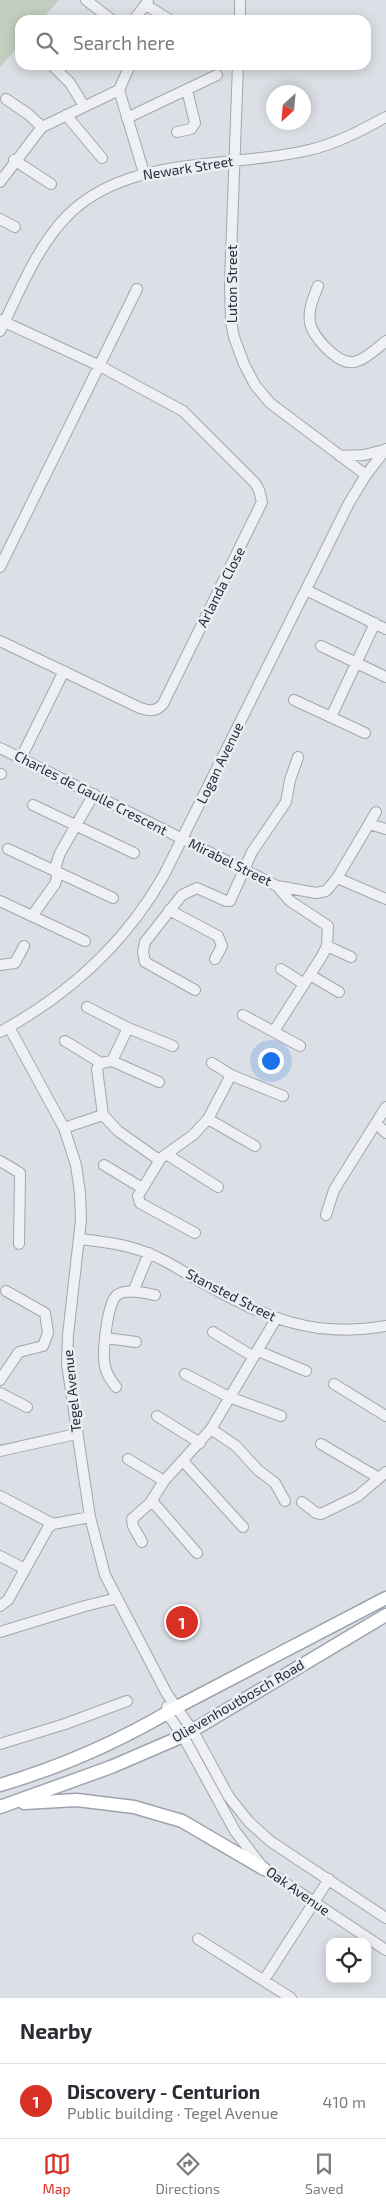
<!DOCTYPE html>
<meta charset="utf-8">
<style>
:root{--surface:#fff;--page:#f7f7f7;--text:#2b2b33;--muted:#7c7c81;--line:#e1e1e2;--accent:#d93025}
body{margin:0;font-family:"Exo 2",sans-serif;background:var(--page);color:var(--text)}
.controls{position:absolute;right:15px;bottom:15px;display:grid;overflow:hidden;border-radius:10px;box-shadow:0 2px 12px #0003}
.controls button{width:45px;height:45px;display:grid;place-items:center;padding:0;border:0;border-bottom:1px solid var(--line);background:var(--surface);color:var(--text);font:25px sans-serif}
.compass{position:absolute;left:266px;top:85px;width:45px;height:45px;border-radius:50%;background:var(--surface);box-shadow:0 2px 12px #0003;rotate:206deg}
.you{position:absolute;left:270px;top:1060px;width:18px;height:18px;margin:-12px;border:4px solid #fff;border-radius:50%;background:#1a73e8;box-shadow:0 0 0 8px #1a73e833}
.badge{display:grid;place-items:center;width:32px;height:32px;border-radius:50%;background:var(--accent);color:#fff;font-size:16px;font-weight:700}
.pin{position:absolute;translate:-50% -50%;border:2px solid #fff;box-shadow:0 1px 5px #0006}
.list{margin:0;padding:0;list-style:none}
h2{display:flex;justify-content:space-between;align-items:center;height:65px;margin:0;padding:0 20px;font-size:21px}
h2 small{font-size:16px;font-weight:400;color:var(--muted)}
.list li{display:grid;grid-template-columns:32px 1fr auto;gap:15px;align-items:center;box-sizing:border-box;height:75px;padding:0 20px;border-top:1px solid var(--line)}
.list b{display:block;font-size:19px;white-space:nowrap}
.list p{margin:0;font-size:16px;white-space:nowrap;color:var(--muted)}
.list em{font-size:16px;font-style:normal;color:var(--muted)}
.icon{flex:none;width:28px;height:28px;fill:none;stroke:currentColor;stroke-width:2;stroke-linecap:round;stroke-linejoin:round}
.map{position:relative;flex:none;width:386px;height:1998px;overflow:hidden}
.search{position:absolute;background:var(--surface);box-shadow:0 2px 12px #0003;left:15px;right:15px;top:15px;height:55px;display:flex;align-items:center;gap:12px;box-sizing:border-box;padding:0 18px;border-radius:15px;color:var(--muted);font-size:19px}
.sheet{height:140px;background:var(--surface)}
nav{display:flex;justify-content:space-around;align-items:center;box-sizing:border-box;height:70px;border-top:1px solid var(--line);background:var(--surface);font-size:14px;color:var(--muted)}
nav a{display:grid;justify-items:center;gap:2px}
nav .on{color:var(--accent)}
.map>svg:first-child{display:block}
.green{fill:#c2cebe}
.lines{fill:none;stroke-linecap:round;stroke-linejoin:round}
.minor-casing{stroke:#a2a6ae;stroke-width:12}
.major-casing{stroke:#9da4af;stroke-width:15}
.minor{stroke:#eff0f4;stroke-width:10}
.major{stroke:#fff;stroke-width:12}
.labels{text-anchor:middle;stroke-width:5;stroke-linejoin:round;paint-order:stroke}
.street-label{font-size:14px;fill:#282d3a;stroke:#ebeef3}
</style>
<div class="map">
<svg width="386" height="1998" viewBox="0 0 386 1998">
<rect width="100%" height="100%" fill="#dcdfe5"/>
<path class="green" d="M 0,0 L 59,0 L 41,20 L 20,20 L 20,44 L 0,67 Z"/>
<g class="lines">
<defs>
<path id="minor" d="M 86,0 L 112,20
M 146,5 L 170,20
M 134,20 L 148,1
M 240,20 L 240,0
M 52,65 L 70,83 L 84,106
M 238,65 L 230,283 L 231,322 L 234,337 L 244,364 L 255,385 L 270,403 L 366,475
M 119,90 L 144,173
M 6,99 L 28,114 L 42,127
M 66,115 L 102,158
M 127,118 L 217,75
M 177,132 L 191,129 L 195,123 L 187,90
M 14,160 L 51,184
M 0,182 L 42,127 L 119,90 L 130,65
M 0,219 L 15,227
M 318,286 C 313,298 308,310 310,323 C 313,337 338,365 354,362 C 365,360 377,348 386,341
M 0,320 L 100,366 L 183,411 L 255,483 L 259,490 L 262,502 L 163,704 C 156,712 149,711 140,708 L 0,641
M 0,331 C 20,291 36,248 67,216 C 128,154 231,169 309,150 C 336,144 362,130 386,117
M 340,456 L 364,455 L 384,450
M 0,567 L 137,289
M 306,590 L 386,629
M 321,646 L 386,677
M 294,700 L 365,733
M 331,717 L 375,623
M 0,748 L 277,886 L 316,893 L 326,891 L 337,878 L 369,824 L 386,829
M 21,758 L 64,671
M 0,774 L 1,774
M 33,805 L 134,853
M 369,824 L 376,812
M 8,849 L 113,898
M 337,878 L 386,899
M 0,901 L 85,941
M 169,910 L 218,936 L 222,946 L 215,959
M 32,916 L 55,884 L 57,877 L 56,865 L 60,853 L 94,794
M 327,946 L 351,957
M 0,965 L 15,963 L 24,946
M 281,969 L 304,984
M 310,975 L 339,992
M 195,990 L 145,962 L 143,952 L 145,942 L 182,895 L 197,888 L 226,901 L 230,901 L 252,852 L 286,802 L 290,780 L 298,757
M 87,1007 L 128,1028 L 173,1046
M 243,1015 L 300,1046
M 9,1027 L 64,1128 L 76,1165 L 80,1193 L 81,1220 L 68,1335 L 67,1364 L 90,1517 L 105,1575 L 167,1694 L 193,1731 L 229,1797 L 249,1822 L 270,1841 L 386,1918
M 274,1031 L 322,956 L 327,946 L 328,926 L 290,901 L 277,886
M 0,1032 C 70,994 125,944 164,875 L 349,503 L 366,475 L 386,449
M 65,1041 L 101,1063
M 112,1061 L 128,1028
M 212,1063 L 231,1075 L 283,1096
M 208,1119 L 255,1146
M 376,1123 L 386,1133
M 64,1128 L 103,1115
M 166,1154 L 218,1187
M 159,1160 L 118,1131 L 103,1115 L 97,1069 L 101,1063 L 112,1061 L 159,1082
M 0,1161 L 20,1173 L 19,1244
M 104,1165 L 142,1188
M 326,1215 L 334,1190 L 386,1107
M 195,1233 L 140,1203 L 138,1196 L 161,1158 L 193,1135 L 208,1119 L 231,1075
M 80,1239 C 98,1241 119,1243 136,1249 C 160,1256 180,1270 201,1282 C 264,1317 313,1339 386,1326
M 133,1292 L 149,1253
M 213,1332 L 254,1357
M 106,1338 L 136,1342
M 258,1351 L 306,1371
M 185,1374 L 229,1397 L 281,1416
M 0,1380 L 19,1352 L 43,1346 L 48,1333 L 45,1313 L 6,1291
M 334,1384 L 386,1416
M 116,1387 C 111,1380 106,1374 105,1366 C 102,1355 107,1302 117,1295 C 126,1288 145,1293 155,1295
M 0,1393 L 27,1407
M 157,1416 L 200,1443
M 211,1429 L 236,1446 L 258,1470 L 275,1483 L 285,1501
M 321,1444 L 379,1478
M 0,1451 L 76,1434
M 128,1459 L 164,1481
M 183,1461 L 243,1527
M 0,1496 L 53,1524
M 152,1501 L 197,1553
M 302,1502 L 316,1513 L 321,1514 L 358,1496 L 386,1472
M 142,1542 L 133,1526 L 132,1519 L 150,1503 L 164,1481 L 211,1429 L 276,1319
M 0,1556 L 25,1569
M 0,1606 L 8,1600 L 48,1528 L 53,1524 L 90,1517
M 0,1632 L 85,1606 L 117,1598
M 167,1707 L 167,1713 L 183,1736 L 235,1831 L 264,1869 L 386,1950
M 0,1744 L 65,1724 L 127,1701
M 198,1939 L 291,1998
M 264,1980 L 329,1879"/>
<path id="major" d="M 0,1785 C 61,1767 122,1740 177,1707 L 386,1598
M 24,1803 L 77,1800 L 134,1807 L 182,1821 L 264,1869
M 0,1807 L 111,1767 L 183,1736 L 386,1615"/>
</defs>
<use href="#minor" class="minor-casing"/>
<use href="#major" class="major-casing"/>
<use href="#minor" class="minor"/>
<use href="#major" class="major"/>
</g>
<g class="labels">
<g class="street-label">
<text transform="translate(188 168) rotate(-9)" y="5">Newark Street</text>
<text transform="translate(232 284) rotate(-90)" y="5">Luton Street</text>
<text transform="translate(221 587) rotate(-63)" y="5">Arlanda Close</text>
<text transform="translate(220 763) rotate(-64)" y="5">Logan Avenue</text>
<text transform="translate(91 793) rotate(27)" y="5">Charles de Gaulle Crescent</text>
<text transform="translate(230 862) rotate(26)" y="5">Mirabel Street</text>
<text transform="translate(231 1295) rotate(27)" y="5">Stansted Street</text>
<text transform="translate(72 1391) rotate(-96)" y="5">Tegel Avenue</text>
<text transform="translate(238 1701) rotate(-30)" y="5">Olievenhoutbosch Road</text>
<text transform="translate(298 1891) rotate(35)" y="5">Oak Avenue</text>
</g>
</g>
</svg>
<div class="controls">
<button><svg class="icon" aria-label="locate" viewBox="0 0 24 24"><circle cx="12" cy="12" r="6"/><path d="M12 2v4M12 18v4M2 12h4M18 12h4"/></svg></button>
</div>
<svg class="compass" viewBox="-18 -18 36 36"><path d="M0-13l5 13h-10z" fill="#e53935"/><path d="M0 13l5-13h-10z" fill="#7c7c81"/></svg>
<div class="you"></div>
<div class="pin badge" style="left:182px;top:1622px">1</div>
<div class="search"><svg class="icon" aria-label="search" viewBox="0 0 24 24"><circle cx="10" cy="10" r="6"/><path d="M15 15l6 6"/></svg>Search here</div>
</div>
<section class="sheet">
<h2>Nearby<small></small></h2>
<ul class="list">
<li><span class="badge">1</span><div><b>Discovery - Centurion</b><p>Public building · Tegel Avenue</p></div><em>410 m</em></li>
</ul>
</section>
<nav>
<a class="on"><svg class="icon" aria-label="map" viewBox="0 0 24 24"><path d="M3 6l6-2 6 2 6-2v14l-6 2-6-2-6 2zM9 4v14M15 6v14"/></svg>Map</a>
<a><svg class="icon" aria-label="directions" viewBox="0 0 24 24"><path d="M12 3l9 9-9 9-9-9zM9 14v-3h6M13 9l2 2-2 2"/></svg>Directions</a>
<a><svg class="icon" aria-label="saved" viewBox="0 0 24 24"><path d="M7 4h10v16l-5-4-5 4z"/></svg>Saved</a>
</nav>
